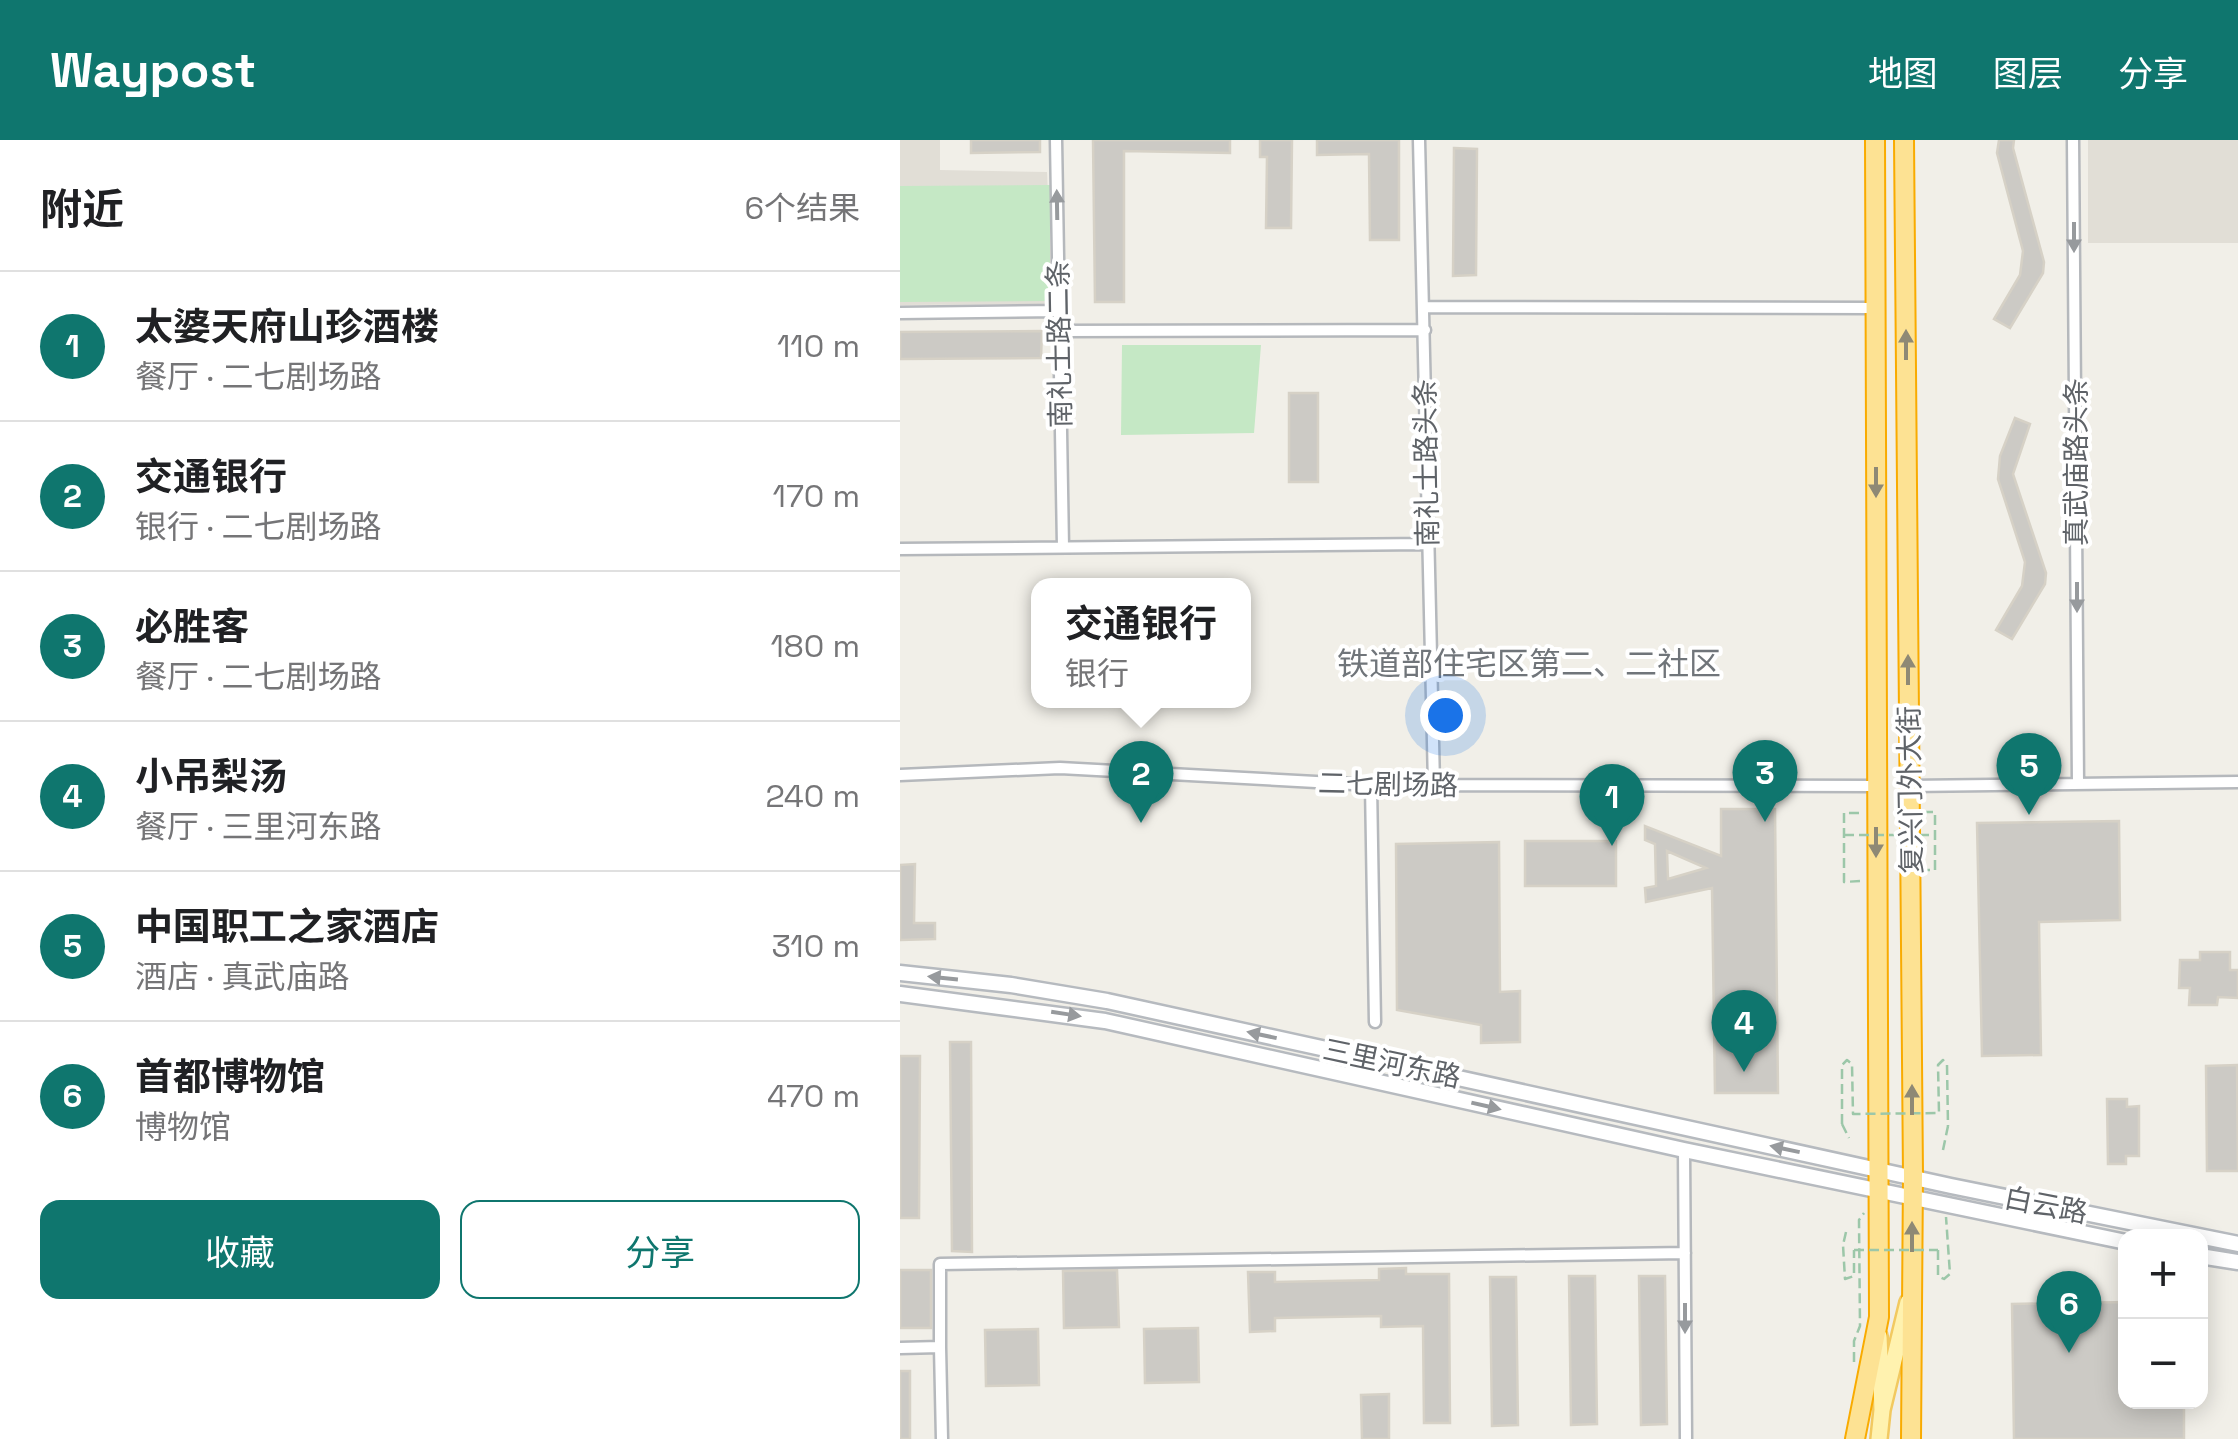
<!DOCTYPE html>
<html lang="zh">
<meta charset="utf-8">
<style>
:root{--surface:#fff;--page:#f6f6f6;--text:#202124;--muted:#757577;--line:#e0e0e0;--accent:#0f766e}
body{margin:0;font-family:"Space Grotesk","Noto Sans SC",sans-serif;background:var(--page);color:var(--text)}
.controls{position:absolute;right:30px;bottom:30px;display:grid;overflow:hidden;border-radius:20px;box-shadow:0 5px 25px #0003}
.controls button{width:90px;height:90px;display:grid;place-items:center;padding:0;border:0;border-bottom:2px solid var(--line);background:var(--surface);color:var(--text);font:50px sans-serif}
.you{position:absolute;left:545px;top:575px;width:35px;height:35px;margin:-25px;border:8px solid #fff;border-radius:50%;background:#1a73e8;box-shadow:0 0 0 15px #1a73e833}
.badge{display:grid;place-items:center;width:65px;height:65px;border-radius:50%;background:var(--accent);color:#fff;font-size:32px;font-weight:700}
.pin{position:absolute;translate:-50% -82px;filter:drop-shadow(0 2px 5px #0008)}
.pin::after{content:'';position:absolute;top:52px;width:35px;height:30px;background:inherit;clip-path:polygon(0 0,100% 0,50% 100%)}
.popup{position:absolute;left:131px;top:438px;width:220px;height:130px;box-sizing:border-box;display:grid;place-content:center;border-radius:20px;background:var(--surface);filter:drop-shadow(0 2px 8px #0005);font-size:32px;white-space:nowrap;color:var(--muted)}
.popup b{font-size:38px;color:var(--text)}
.popup::after{content:'';position:absolute;left:50%;top:100%;margin-left:-20px;border:20px solid transparent;border-top-color:var(--surface)}
.list{margin:0;padding:0;list-style:none}
h2{display:flex;justify-content:space-between;align-items:center;height:130px;margin:0;padding:0 40px;font-size:42px}
h2 small{font-size:32px;font-weight:400;color:var(--muted)}
.list li{display:grid;grid-template-columns:65px 1fr auto;gap:30px;align-items:center;box-sizing:border-box;height:150px;padding:0 40px;border-top:2px solid var(--line)}
.list b{display:block;font-size:38px;white-space:nowrap}
.list p{margin:0;font-size:32px;white-space:nowrap;color:var(--muted)}
.list em{font-size:32px;font-style:normal;color:var(--muted)}
.actions{display:flex;gap:20px;padding:30px 40px}
.actions a{flex:1;padding:22px 0;border:2px solid var(--accent);border-radius:20px;text-align:center;font-size:35px;color:var(--accent)}
.actions .main{background:var(--accent);color:#fff}
.map{position:relative;flex:none;width:1338px;height:1299px;overflow:hidden}
header{display:flex;align-items:center;gap:60px;box-sizing:border-box;height:140px;padding:0 50px;background:var(--accent);color:#fff}
header strong{font-size:48px}
nav{display:flex;gap:55px;margin-inline-start:auto;font-size:35px}
main{display:flex}
aside{flex:1;background:var(--surface)}
.map>svg:first-child{display:block}
.education{fill:#e1ded6}
.green{fill:#c5e8c5}
.building{fill:#cccac5;stroke:#d6d1c6;stroke-width:2.5;fill-rule:evenodd}
.lines{fill:none;stroke-linecap:round;stroke-linejoin:round}
.street-casing{stroke:#b5b8bc;stroke-width:15}
.secondary-casing{stroke:#b6babf;stroke-width:19}
.primary-casing{stroke:#f2c960;stroke-width:20}
.highway-casing{stroke:#f9ab00;stroke-width:22}
.path{stroke:#9cc7a9;stroke-width:2.5;stroke-dasharray:10 5;stroke-linecap:butt}
.street{stroke:#fff;stroke-width:10}
.secondary{stroke:#fff;stroke-width:14}
.primary{stroke:#fff2af;stroke-width:15}
.highway{stroke:#fde293;stroke-width:18}
.path-bridge{stroke:#9cc7a9;stroke-width:2.5;stroke-dasharray:10 5;stroke-linecap:butt}
.oneway{fill:#979a9d}
.oneway2{fill:#8e8975}
.labels{text-anchor:middle;stroke-width:8;stroke-linejoin:round;paint-order:stroke}
.street-label{font-size:28px;fill:#5f6368;stroke:#fff}
.quarter-label{font-size:32px;fill:#70757a;stroke:#fff}
</style>
<header>
<strong>Waypost</strong>
<nav><a>地图</a><a>图层</a><a>分享</a></nav>
</header>
<main>
<aside>
<h2>附近<small>6个结果</small></h2>
<ul class="list">
<li><span class="badge">1</span><div><b>太婆天府山珍酒楼</b><p>餐厅 · 二七剧场路</p></div><em>110 m</em></li>
<li><span class="badge">2</span><div><b>交通银行</b><p>银行 · 二七剧场路</p></div><em>170 m</em></li>
<li><span class="badge">3</span><div><b>必胜客</b><p>餐厅 · 二七剧场路</p></div><em>180 m</em></li>
<li><span class="badge">4</span><div><b>小吊梨汤</b><p>餐厅 · 三里河东路</p></div><em>240 m</em></li>
<li><span class="badge">5</span><div><b>中国职工之家酒店</b><p>酒店 · 真武庙路</p></div><em>310 m</em></li>
<li><span class="badge">6</span><div><b>首都博物馆</b><p>博物馆</p></div><em>470 m</em></li>
</ul>
<div class="actions"><a class="main">收藏</a><a>分享</a></div>
</aside>
<div class="map">
<svg width="1338" height="1299" viewBox="0 0 1338 1299">
<rect width="100%" height="100%" fill="#f1efe8"/>
<path class="education" d="M 0,0 L 40,0 L 40,30 L 147,32 L 153,164 L 0,165 Z
M 1188,0 L 1338,0 L 1338,103 L 1188,103 Z"/>
<path class="green" d="M 150,45 L 150,161 L 0,162 L 0,46 Z
M 222,205 L 361,205 L 354,293 L 221,295 Z"/>
<path class="building" d="M 71,0 L 140,0 L 140,12 L 71,13 Z
M 193,0 L 330,0 L 330,13 L 224,11 L 224,162 L 195,162 Z
M 360,0 L 392,0 L 391,88 L 366,88 L 367,17 L 360,17 Z
M 417,0 L 499,0 L 499,100 L 470,100 L 469,14 L 417,15 Z
M 1099,0 L 1114,0 L 1113,8 L 1144,122 L 1143,133 L 1110,188 L 1094,179 L 1120,135 L 1123,111 L 1097,13 Z
M 554,8 L 577,9 L 576,135 L 553,136 Z
M 142,191 L 141,218 L 0,219 L 0,192 Z
M 389,253 L 418,253 L 418,342 L 389,342 Z
M 1115,278 L 1130,284 L 1113,334 L 1146,433 L 1145,444 L 1112,499 L 1096,490 L 1122,446 L 1125,422 L 1098,339 L 1100,316 Z
M 821,669 L 875,669 L 878,953 L 815,953 L 812,748 L 746,762 L 745,748 L 756,746 L 755,704 L 745,700 L 745,686 L 821,716 ZM 767,711 L 806,728 L 768,739 Z
M 1219,681 L 1220,780 L 1139,782 L 1141,915 L 1082,916 L 1077,683 Z
M 625,701 L 716,701 L 716,746 L 625,746 Z
M 599,702 L 600,852 L 620,851 L 620,902 L 581,903 L 581,885 L 497,870 L 496,704 Z
M 15,724 L 14,783 L 35,783 L 35,799 L 0,800 L 0,725 Z
M 1300,812 L 1330,812 L 1330,830 L 1338,830 L 1338,858 L 1318,857 L 1317,865 L 1289,865 L 1290,848 L 1279,848 L 1280,820 L 1300,820 Z
M 50,902 L 71,902 L 72,1112 L 52,1111 Z
M 0,916 L 20,916 L 19,1078 L 0,1078 Z
M 1337,925 L 1338,1031 L 1307,1031 L 1306,926 Z
M 1207,959 L 1227,959 L 1227,967 L 1239,966 L 1239,1016 L 1226,1016 L 1226,1024 L 1208,1024 Z
M 506,1128 L 506,1134 L 549,1134 L 550,1283 L 524,1283 L 523,1186 L 481,1187 L 481,1176 L 375,1178 L 375,1191 L 350,1192 L 348,1132 L 375,1132 L 375,1142 L 479,1140 L 479,1129 Z
M 0,1130 L 31,1130 L 31,1188 L 0,1188 Z
M 217,1130 L 219,1187 L 164,1188 L 163,1131 Z
M 669,1136 L 695,1136 L 697,1284 L 671,1285 Z
M 739,1136 L 765,1136 L 767,1284 L 741,1285 Z
M 590,1137 L 616,1137 L 618,1285 L 592,1286 Z
M 1226,1162 L 1226,1262 L 1284,1262 L 1284,1299 L 1114,1299 L 1112,1164 Z
M 298,1188 L 299,1242 L 245,1243 L 244,1189 Z
M 138,1189 L 139,1245 L 86,1246 L 85,1190 Z
M 0,1231 L 10,1231 L 10,1299 L 0,1299 Z
M 489,1254 L 489,1299 L 462,1299 L 461,1255 Z"/>
<g class="lines">
<defs>
<path id="street" d="M 156,0 L 163,407
M 519,0 L 534,645
M 1173,0 L 1178,644
M 524,167 L 975,168
M 0,173 L 159,171
M 159,191 L 525,190
M 0,409 L 527,404
M 0,635 L 160,628 L 471,645 L 977,646
M 471,645 L 475,882
M 1009,646 L 1338,642
M 784,1010 L 786,1299
M 40,1207 L 40,1124 L 785,1113
M 0,1208 L 40,1207 L 42,1299"/>
<path id="secondary" d="M 0,833 L 111,845 L 207,861 L 1051,1046 L 1338,1104
M 0,854 L 205,881 L 784,1010 L 1226,1102
M 1300,1116 L 1338,1122"/>
<path id="primary" d="M 982,1270 L 1008,1162
M 979,1299 L 982,1270 L 979,1196"/>
<path id="highway" d="M 1004,0 L 1013,1035 L 1011,1299
M 955,1299 L 979,1177 L 975,0"/>
</defs>
<use href="#street" class="street-casing"/>
<use href="#secondary" class="secondary-casing"/>
<use href="#primary" class="primary-casing"/>
<use href="#highway" class="highway-casing"/>
<path class="path" d="M 1023,672 L 1035,672 L 1035,730 L 1027,730
M 960,741 L 944,742 L 944,673 L 961,673
M 942,984 L 949,998
M 1043,1010 L 1048,986
M 946,1092 L 943,1105 L 945,1139 L 954,1136 L 954,1110
M 1038,1110 L 1038,1136 L 1044,1139 L 1050,1134 L 1046,1077
M 954,1222 L 954,1201 L 960,1186 L 959,1080 L 964,1073"/>
<use href="#street" class="street"/>
<use href="#secondary" class="secondary"/>
<use href="#primary" class="primary"/>
<use href="#highway" class="highway"/>
<path class="path-bridge" d="M 944,695 L 1035,695
M 942,984 L 942,925 L 947,920 L 952,924 L 953,974 L 1039,973 L 1038,925 L 1043,920 L 1047,925 L 1048,986
M 954,1110 L 1038,1110"/>
</g>
<defs><path id="oneway-solid" d="M-6-.8H1V-3.2L6.5 0L1 3.2V.8H-6Z" transform="scale(2.5)"/></defs>
<g class="oneway">
<use href="#oneway-solid" transform="translate(157 65) rotate(-91)"/>
<use href="#oneway-solid" transform="translate(1174 97) rotate(90)"/>
<use href="#oneway-solid" transform="translate(1177 457) rotate(90)"/>
<use href="#oneway-solid" transform="translate(43 838) rotate(-174)"/>
<use href="#oneway-solid" transform="translate(166 874) rotate(9)"/>
<use href="#oneway-solid" transform="translate(362 895) rotate(-168)"/>
<use href="#oneway-solid" transform="translate(586 966) rotate(13)"/>
<use href="#oneway-solid" transform="translate(885 1009) rotate(-168)"/>
<use href="#oneway-solid" transform="translate(785 1178) rotate(90)"/>
</g>
<g class="oneway2">
<use href="#oneway-solid" transform="translate(1006 205) rotate(-90)"/>
<use href="#oneway-solid" transform="translate(976 342) rotate(90)"/>
<use href="#oneway-solid" transform="translate(1008 530) rotate(-90)"/>
<use href="#oneway-solid" transform="translate(976 702) rotate(90)"/>
<use href="#oneway-solid" transform="translate(1012 960) rotate(-90)"/>
<use href="#oneway-solid" transform="translate(1012 1097) rotate(-90)"/>
</g>
<g class="labels">
<g class="street-label">
<text transform="translate(159 204) rotate(-91)" y="10">南礼士路二条</text>
<text transform="translate(1176 322) rotate(-90)" y="10">真武庙路头条</text>
<text transform="translate(526 323) rotate(-91)" y="10">南礼士路头条</text>
<text transform="translate(488 644) rotate(1)" y="10">二七剧场路</text>
<text transform="translate(1010 650) rotate(-91)" y="10">复兴门外大街</text>
<text transform="translate(492 923) rotate(12)" y="10">三里河东路</text>
<text transform="translate(1146 1065) rotate(11)" y="10">白云路</text>
</g>
<g class="quarter-label">
<text x="629" y="535">铁道部住宅区第二、二社区</text>
</g>
</g>
</svg>
<div class="controls">
<button>+</button>
<button>−</button>
</div>
<div class="you"></div>
<div class="pin badge" style="left:712px;top:706px">1</div>
<div class="pin badge" style="left:241px;top:683px">2</div>
<div class="popup"><b>交通银行</b>银行</div>
<div class="pin badge" style="left:865px;top:682px">3</div>
<div class="pin badge" style="left:844px;top:932px">4</div>
<div class="pin badge" style="left:1129px;top:675px">5</div>
<div class="pin badge" style="left:1169px;top:1213px">6</div>
</div>
</main>
